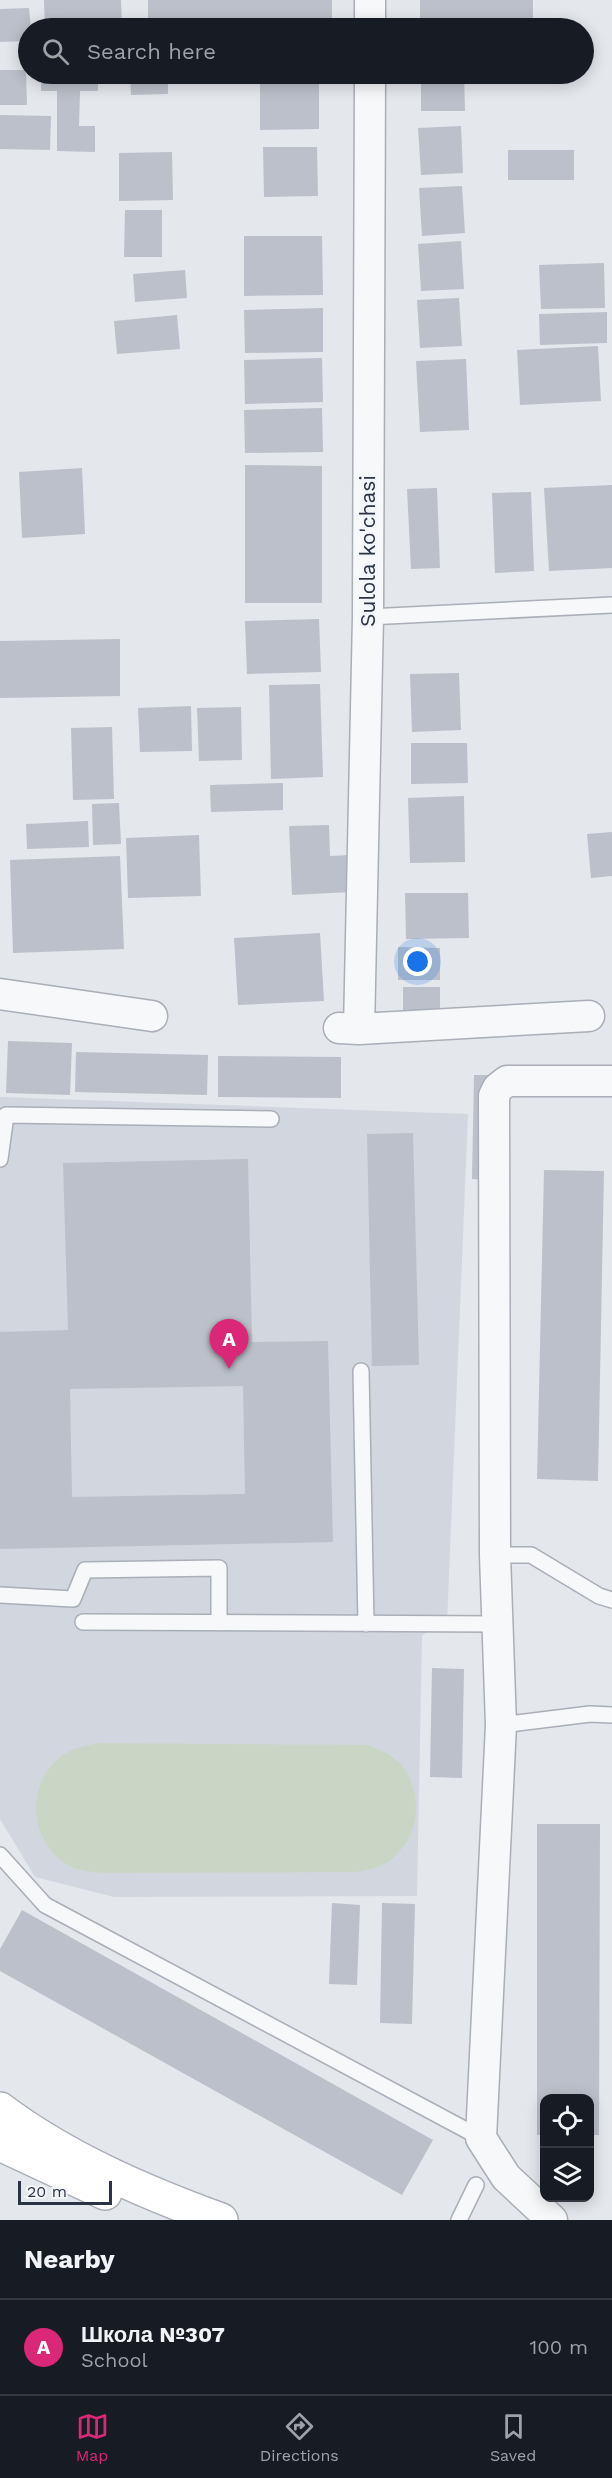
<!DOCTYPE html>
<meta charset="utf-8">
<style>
:root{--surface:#171b24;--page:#20242c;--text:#f1f3f6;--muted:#9ea1a6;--line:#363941;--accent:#db2777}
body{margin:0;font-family:"Work Sans",sans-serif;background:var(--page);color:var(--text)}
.controls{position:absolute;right:18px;bottom:18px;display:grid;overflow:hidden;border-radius:12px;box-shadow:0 3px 15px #0003}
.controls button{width:54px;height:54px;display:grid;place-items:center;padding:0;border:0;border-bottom:2px solid var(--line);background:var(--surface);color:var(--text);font:30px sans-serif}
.scale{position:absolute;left:18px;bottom:15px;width:94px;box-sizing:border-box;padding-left:6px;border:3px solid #2b3445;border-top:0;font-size:16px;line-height:21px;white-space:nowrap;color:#2b3445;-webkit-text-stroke:4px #f4f6f9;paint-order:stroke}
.you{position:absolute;left:418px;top:962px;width:21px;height:21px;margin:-15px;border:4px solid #fff;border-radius:50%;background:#1a73e8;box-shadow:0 0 0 9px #1a73e833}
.badge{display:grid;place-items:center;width:39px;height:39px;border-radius:50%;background:var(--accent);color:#fff;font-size:20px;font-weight:700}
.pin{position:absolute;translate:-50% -50px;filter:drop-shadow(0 2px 3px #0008)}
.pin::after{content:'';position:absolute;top:32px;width:21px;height:18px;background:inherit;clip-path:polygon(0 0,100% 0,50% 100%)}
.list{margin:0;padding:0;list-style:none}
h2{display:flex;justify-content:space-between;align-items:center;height:78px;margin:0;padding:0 24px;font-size:26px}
h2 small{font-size:20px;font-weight:400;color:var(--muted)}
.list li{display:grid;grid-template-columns:39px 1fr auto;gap:18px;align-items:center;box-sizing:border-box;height:96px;padding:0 24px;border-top:2px solid var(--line)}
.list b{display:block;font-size:22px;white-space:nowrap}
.list p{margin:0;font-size:20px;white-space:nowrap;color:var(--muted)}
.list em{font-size:20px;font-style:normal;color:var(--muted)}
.icon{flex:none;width:33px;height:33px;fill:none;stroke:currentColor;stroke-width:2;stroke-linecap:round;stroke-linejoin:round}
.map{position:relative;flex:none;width:612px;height:2220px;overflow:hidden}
.search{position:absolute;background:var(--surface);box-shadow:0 3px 15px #0003;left:18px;right:18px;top:18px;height:66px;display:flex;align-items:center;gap:15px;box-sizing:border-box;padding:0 21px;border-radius:33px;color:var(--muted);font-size:22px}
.sheet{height:174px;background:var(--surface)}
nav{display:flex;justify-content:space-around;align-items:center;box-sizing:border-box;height:84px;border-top:2px solid var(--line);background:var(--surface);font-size:16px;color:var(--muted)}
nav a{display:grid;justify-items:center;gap:3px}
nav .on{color:var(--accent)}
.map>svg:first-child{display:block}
.built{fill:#d2d6de}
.green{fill:#c9d6c5}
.building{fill:#bbc0ca;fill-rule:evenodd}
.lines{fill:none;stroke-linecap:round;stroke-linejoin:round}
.lane-casing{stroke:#a9aeb7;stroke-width:18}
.street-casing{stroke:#a9aeb7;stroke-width:33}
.secondary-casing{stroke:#a9aeb7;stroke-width:36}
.lane{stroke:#f7f8fa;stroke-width:15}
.street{stroke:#f7f8fa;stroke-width:30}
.secondary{stroke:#fff;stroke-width:33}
.labels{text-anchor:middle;stroke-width:5;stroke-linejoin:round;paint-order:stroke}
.street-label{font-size:21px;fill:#2b3445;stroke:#f4f6f9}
</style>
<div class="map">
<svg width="612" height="2220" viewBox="0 0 612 2220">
<rect width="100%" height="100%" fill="#e4e7ec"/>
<path class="built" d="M 0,1097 L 468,1114 L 447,1624 L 422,1635 L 417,1896 L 114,1897 L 35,1877 L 0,1819 Z"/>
<path class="green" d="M 98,1743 L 368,1745 C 381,1750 394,1756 403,1767 C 423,1795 420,1834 394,1857 C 383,1867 370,1870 356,1872 L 105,1873 C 91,1872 76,1871 65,1863 C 29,1838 26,1786 59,1758 C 70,1749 84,1746 98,1743 Z"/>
<path class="building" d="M 44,0 L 121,0 L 122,28 L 45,28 Z
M 148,0 L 332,0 L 332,28 L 148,28 Z
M 420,0 L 533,0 L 533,28 L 420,28 Z
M 29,8 L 31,28 L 28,28 L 28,41 L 0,42 L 0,9 Z
M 0,70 L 26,70 L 27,105 L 0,105 Z
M 41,74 L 98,74 L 98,91 L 80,91 L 79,126 L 95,126 L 95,152 L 57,151 L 57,91 L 41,91 Z
M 130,74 L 168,74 L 168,94 L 131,95 Z
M 260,74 L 319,74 L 319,129 L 260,130 Z
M 421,74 L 464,74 L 465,111 L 421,111 Z
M 0,115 L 51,116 L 50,150 L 0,149 Z
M 461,126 L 463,173 L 421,175 L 418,128 Z
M 263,147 L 317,147 L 318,196 L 264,197 Z
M 508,150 L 574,150 L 574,180 L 508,180 Z
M 172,152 L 173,200 L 119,201 L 119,153 Z
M 462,186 L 465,233 L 422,236 L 419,188 Z
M 125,210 L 162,210 L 162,257 L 124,257 Z
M 244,236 L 322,236 L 323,295 L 244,296 Z
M 461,241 L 464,289 L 421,291 L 418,244 Z
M 604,263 L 605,308 L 541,309 L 539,265 Z
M 185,270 L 187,298 L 135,302 L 133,274 Z
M 459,298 L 462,346 L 420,348 L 417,300 Z
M 323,308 L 323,352 L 245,353 L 244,310 Z
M 607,312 L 607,343 L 540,345 L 539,314 Z
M 177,315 L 180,349 L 117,354 L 114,321 Z
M 598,346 L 601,401 L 520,405 L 517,350 Z
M 322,358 L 323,402 L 245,404 L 244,360 Z
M 466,359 L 469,430 L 420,432 L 416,361 Z
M 322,408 L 323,452 L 245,453 L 244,410 Z
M 245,465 L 322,466 L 322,603 L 245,603 Z
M 82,468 L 85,534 L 22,538 L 19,472 Z
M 612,485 L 612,568 L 549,571 L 544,488 Z
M 437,488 L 440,568 L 411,569 L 407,489 Z
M 531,492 L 534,571 L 495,573 L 492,493 Z
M 319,619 L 321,672 L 247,674 L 245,621 Z
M 120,639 L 120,696 L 0,698 L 0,641 Z
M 459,673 L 461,730 L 412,732 L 410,674 Z
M 320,684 L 323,777 L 271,779 L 269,685 Z
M 191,706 L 192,751 L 140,752 L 138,708 Z
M 241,707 L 242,760 L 199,761 L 197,708 Z
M 112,727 L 114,799 L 73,800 L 71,728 Z
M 411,743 L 467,743 L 468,783 L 411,784 Z
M 283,783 L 283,810 L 211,812 L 210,785 Z
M 464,796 L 465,862 L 410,863 L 408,798 Z
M 119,803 L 121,844 L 93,845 L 92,804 Z
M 88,821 L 89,847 L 27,849 L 26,824 Z
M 329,825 L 330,856 L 350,855 L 351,892 L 292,895 L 289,826 Z
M 612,832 L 612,876 L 591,878 L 587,834 Z
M 199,835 L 201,896 L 128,898 L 126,838 Z
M 120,856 L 124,949 L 13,953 L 10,860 Z
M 405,893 L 468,893 L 469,938 L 406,939 Z
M 320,933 L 324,1001 L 238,1005 L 234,938 Z
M 398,947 L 440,948 L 440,980 L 398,980 Z
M 403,987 L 440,987 L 440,1015 L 403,1014 Z
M 8,1041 L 72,1043 L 70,1095 L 6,1093 Z
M 76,1052 L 208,1055 L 207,1095 L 75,1092 Z
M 218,1056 L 341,1057 L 341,1098 L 218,1097 Z
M 474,1075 L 492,1075 L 490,1180 L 472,1179 Z
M 413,1133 L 419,1365 L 372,1366 L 367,1134 Z
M 248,1159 L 252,1342 L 328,1341 L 333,1542 L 0,1549 L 0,1332 L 68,1330 L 63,1163 ZM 243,1386 L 245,1494 L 72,1497 L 70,1389 Z
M 544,1170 L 604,1171 L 598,1481 L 537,1479 Z
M 432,1668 L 464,1669 L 462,1778 L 430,1777 Z
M 537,1824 L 600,1824 L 599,2135 L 590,2135 L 590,2098 L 544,2098 L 544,2135 L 537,2135 Z
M 332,1903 L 360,1905 L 357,1985 L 329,1984 Z
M 382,1903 L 415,1904 L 412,2024 L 380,2023 Z
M 22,1910 L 433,2140 L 402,2195 L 0,1971 L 0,1949 Z"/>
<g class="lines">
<defs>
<path id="lane" d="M 368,617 L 612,605
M 0,1159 L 6,1115 L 271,1119
M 361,1371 L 366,1624
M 495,1555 L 531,1555 L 599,1596 L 612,1600
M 0,1595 L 73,1599 L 85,1570 L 219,1568 L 219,1623
M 83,1622 L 498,1624
M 501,1725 L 590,1714 L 612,1715
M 0,1855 L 45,1905 L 481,2138
M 459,2220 L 476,2185"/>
<path id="street" d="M 370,28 L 370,0
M 0,994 L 152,1016
M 339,1028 L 359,1029 L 589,1016
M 359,1029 L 368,617 L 370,74
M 552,2220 L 506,2177 L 481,2138 L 501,1725 L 495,1555 L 494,1096 L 498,1088 L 507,1081 L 612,1081"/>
<path id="secondary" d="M 0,2109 C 65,2158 144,2192 221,2220
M 0,2144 L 105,2193"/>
</defs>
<use href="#lane" class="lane-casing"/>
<use href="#street" class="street-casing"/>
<use href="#secondary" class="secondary-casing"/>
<use href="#lane" class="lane"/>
<use href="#street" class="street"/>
<use href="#secondary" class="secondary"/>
</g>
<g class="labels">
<g class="street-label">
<text transform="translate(368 551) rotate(-90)" y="7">Sulola ko'chasi</text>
</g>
</g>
</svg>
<div class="controls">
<button><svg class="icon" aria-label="locate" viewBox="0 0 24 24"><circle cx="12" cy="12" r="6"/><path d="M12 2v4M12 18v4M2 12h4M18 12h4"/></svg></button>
<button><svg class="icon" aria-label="layers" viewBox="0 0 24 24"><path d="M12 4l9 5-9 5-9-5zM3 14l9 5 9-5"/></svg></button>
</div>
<div class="scale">20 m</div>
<div class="you"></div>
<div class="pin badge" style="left:229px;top:1369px">A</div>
<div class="search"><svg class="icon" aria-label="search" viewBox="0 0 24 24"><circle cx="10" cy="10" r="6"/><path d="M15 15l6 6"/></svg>Search here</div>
</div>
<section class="sheet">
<h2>Nearby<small></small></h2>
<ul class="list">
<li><span class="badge">A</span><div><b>Школа №307</b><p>School</p></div><em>100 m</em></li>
</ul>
</section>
<nav>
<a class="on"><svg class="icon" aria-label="map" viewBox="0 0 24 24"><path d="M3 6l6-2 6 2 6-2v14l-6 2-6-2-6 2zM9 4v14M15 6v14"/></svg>Map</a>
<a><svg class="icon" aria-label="directions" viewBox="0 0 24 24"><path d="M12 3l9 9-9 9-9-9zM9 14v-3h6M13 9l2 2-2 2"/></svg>Directions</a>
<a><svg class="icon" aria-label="saved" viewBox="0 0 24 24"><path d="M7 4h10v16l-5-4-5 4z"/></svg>Saved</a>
</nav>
